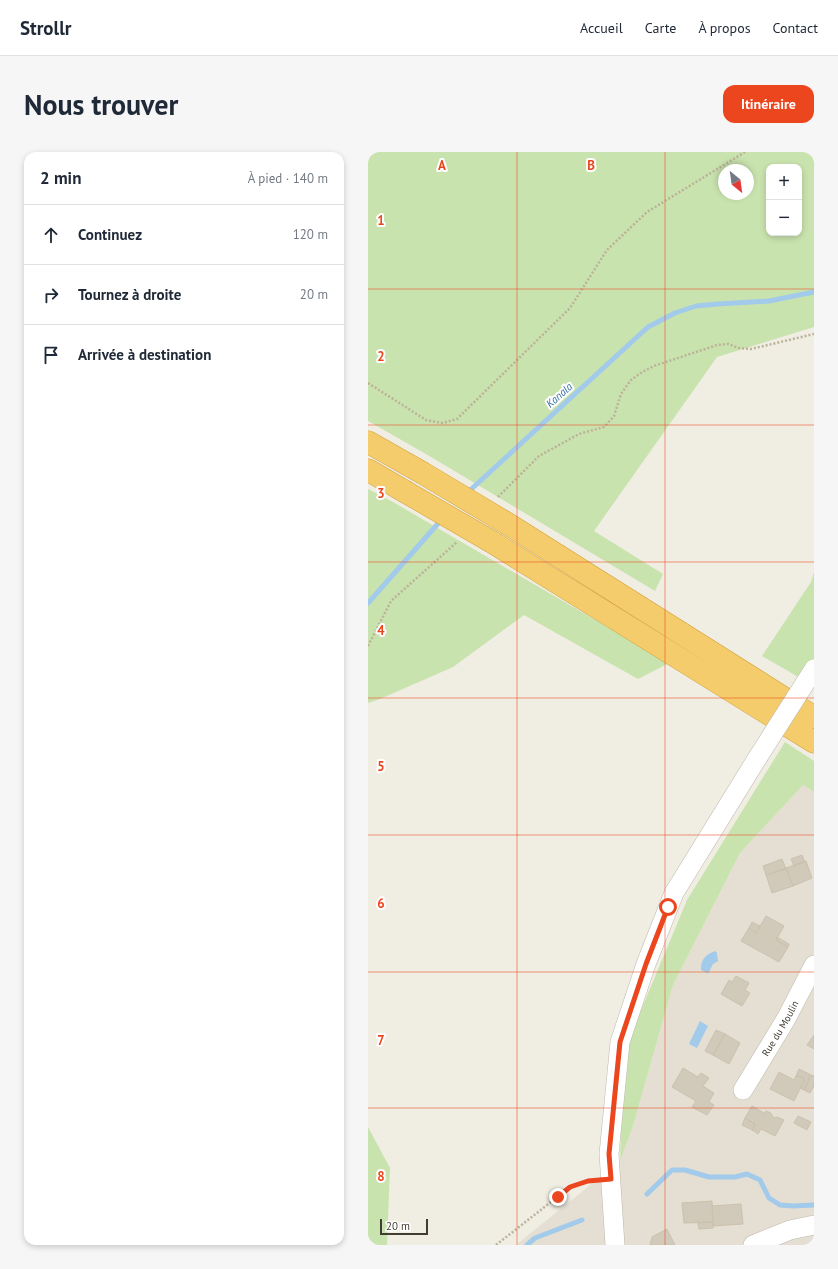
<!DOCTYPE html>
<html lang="fr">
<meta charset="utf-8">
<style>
:root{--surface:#fff;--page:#f6f6f7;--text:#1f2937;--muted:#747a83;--line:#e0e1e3;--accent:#ec461f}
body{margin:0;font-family:"PT Sans",sans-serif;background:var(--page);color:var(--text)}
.controls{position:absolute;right:12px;top:12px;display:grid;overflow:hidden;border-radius:8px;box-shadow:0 2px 6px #0003}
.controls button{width:36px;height:36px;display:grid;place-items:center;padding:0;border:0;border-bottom:1px solid var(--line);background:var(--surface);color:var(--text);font:20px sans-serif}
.compass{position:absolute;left:350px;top:12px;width:36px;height:36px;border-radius:50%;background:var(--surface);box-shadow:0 2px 6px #0003;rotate:151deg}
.scale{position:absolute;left:12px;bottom:10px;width:48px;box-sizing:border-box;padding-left:4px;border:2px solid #423d34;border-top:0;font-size:11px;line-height:14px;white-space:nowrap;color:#423d34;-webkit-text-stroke:3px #fff;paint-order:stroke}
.stop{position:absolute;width:12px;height:12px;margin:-9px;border:3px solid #ec461f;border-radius:50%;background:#fff}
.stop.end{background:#ec461f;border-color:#fff;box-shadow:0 1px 4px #0008}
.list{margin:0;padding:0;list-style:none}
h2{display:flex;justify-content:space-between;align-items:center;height:52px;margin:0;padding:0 16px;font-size:17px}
h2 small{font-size:13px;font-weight:400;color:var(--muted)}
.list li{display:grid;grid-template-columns:26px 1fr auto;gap:12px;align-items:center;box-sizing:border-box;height:60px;padding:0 16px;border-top:1px solid var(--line)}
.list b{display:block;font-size:15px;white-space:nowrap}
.list em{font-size:13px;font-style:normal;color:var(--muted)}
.icon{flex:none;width:22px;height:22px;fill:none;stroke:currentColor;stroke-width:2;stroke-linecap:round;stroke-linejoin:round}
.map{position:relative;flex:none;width:446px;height:1093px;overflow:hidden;border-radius:12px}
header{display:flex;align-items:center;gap:24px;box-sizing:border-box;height:56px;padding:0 20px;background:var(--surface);border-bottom:1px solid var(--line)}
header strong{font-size:19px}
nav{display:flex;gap:22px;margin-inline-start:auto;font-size:14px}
.intro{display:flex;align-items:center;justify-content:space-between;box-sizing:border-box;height:96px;padding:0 24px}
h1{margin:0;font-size:28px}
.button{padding:10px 18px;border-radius:12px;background:var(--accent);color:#fff;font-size:14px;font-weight:700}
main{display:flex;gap:24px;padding:0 24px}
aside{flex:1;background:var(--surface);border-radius:12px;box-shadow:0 2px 6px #0003}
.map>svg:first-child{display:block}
.residential{fill:#e4dfd2}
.green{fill:#c9e3ae;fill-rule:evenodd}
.water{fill:#a2caea}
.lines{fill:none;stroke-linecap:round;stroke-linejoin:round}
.stream{stroke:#a2caea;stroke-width:5}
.building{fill:#d1c9ba;stroke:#cbc1ad}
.street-casing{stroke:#beb8aa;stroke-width:20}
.highway-casing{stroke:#d2a13c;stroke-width:23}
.path{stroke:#bcb199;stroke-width:2.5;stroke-dasharray:2 2;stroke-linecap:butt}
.street{stroke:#fff;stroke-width:19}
.highway{stroke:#f4cc6b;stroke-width:22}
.street-bridge-casing{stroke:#beb8aa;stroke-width:20;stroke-linecap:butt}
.highway-bridge-casing{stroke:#d2a13c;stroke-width:23;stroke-linecap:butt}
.street-bridge{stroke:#fff;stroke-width:19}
.highway-bridge{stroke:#f4cc6b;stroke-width:22}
.route{stroke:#ec461f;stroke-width:5}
.grid{fill:none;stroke:#ec461f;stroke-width:1;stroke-opacity:0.55}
.labels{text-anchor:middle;stroke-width:4;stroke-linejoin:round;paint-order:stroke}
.street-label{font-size:10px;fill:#423d34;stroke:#fff}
.water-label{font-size:11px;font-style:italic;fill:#3572a6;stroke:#fff}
.grid-label{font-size:13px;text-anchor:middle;font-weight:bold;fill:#ec461f;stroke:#fff;stroke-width:4;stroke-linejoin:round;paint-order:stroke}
</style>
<header>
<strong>Strollr</strong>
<nav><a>Accueil</a><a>Carte</a><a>À propos</a><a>Contact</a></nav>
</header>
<div class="intro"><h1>Nous trouver</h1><a class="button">Itinéraire</a></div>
<main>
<aside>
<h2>2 min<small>À pied · 140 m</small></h2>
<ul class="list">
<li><svg class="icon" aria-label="ahead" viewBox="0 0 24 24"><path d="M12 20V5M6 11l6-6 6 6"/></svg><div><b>Continuez</b></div><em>120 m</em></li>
<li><svg class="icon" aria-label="right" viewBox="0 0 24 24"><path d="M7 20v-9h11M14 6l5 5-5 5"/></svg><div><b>Tournez à droite</b></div><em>20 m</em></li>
<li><svg class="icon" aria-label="arrive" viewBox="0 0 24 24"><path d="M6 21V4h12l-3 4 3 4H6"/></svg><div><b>Arrivée à destination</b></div></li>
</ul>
</aside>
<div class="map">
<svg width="446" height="1093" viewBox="0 0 446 1093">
<rect width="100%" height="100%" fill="#f0ede3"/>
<path class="residential" d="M 435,633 L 446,640 L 446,1093 L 148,1093 L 252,1009 L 265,974 L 305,833 L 372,701 Z"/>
<path class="green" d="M 0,0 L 446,0 L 446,175 L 349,205 L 226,379 L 295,422 L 287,439 L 58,302 L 0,269 ZM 401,15 L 431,15 L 431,81 L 401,81 ZM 356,18 L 380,18 L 380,42 L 356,42 Z
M 0,337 L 25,350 L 301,511 L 270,527 L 156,463 L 85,515 L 12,547 L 0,551 Z
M 446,420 L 446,534 L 394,504 L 443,430 Z
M 417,590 L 446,609 L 446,640 L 435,633 L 372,701 L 305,833 L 265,974 L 252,1009 L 256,899 L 319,748 Z
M 0,975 L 22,1016 L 19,1093 L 0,1093 Z"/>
<path class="water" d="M 347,799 L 349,801 L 350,809 L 345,812 L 341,820 L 339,821 L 333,818 C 332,809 338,802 347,799 Z
M 332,869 L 340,874 L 329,896 L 321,892 Z"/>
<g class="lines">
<path class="stream" d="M 99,341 L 280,175 L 307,161 L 328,154 L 350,152 L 401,149 L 446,140
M 0,451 L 74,367
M 279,1042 L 304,1018 L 317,1018 L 341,1025 L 367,1025 L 379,1022 L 392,1028 L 401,1046 L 412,1053 L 425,1054 L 446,1053
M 159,1093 L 167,1086 L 214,1068"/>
</g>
<path class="building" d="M 434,703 L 437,710 L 426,714 L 423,707 Z
M 414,707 L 418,717 L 398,723 L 395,714 Z
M 438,709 L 444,726 L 425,734 L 418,716 Z
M 418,716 L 425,734 L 404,741 L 398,723 Z
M 398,764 L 416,774 L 408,788 L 420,795 L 411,810 L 373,789 L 381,776 L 388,781 Z
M 384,770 L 392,774 L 388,781 L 381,776 Z
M 409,785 L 421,792 L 420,795 L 408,788 Z
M 368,824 L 381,831 L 377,838 L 382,841 L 374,854 L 353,842 L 361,828 L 364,830 Z
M 348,878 L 357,882 L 345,903 L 337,899 Z
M 357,882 L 372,891 L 361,912 L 345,903 Z
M 446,883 L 446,897 L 439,893 Z
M 315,916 L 330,925 L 333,921 L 341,926 L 335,934 L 346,941 L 341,950 L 346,953 L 339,963 L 324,955 L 328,949 L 304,935 Z
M 431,917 L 443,923 L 436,938 L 432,936 L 436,929 L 436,926 L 430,924 L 428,924 Z
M 411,920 L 426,928 L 428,924 L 430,924 L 436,926 L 436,929 L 426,949 L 402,937 Z
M 443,923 L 446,924 L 446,934 L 442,941 L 436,938 Z
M 384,954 L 396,961 L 398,959 L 403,961 L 404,964 L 407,966 L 409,965 L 416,968 L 407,984 L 393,977 L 390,982 L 384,978 L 387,972 L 377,966 Z
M 430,964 L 443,970 L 439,978 L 426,971 Z
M 377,966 L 387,972 L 384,978 L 374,973 Z
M 344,1049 L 345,1070 L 316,1071 L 314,1051 Z
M 373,1052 L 375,1072 L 345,1074 L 344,1054 Z
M 345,1070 L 345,1076 L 331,1077 L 330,1071 Z
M 299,1077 L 307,1093 L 282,1093 L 284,1085 Z"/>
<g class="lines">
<defs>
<g id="street">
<path id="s1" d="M 375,938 L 418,867 L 446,813"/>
<path d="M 247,1093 L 241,1002 L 252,890 L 278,812 L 306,741 L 390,605"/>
<path d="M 385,1093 L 422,1078 L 446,1073"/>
</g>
<path id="highway" d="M 0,290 L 53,320
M 0,318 L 36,339
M 140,372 L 446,565
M 124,390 L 446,590"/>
</defs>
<use href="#street" class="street-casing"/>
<use href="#highway" class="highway-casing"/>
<path class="path" d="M 0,231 L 58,268 L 74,271 L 89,267 L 202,156 L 239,98 L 279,60 L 377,0
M 130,345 L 171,304 L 211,282 L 236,275 L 246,264 L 253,242 L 263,228 L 274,220 L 286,214 L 349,193 L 360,192 L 371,196 L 383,197 L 446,182
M 0,494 L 23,449 L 89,390
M 128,1093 L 202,1035 L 220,1029 L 227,1028"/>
<use href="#street" class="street"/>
<use href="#highway" class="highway"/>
<defs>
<path id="street-bridge" d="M 390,605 L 446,517"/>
<path id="highway-bridge" d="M 53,320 L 140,372
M 36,339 L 124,390"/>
</defs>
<use href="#street-bridge" class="street-bridge-casing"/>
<use href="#highway-bridge" class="highway-bridge-casing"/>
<use href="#street-bridge" class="street-bridge"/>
<use href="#highway-bridge" class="highway-bridge"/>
</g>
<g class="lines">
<path class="route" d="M 190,1045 L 202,1035 L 220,1029 L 243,1027 L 241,1002 L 252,890 L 278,812 L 300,755"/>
</g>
<path class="grid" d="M 149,0 L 149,1093M 297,0 L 297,1093M 0,137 L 446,137M 0,273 L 446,273M 0,410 L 446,410M 0,546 L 446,546M 0,683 L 446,683M 0,820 L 446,820M 0,956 L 446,956"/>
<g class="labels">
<g class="street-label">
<text dy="4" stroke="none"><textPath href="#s1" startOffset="72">Rue du Moulin</textPath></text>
</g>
<g class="water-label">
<text transform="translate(191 243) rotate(-42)" y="4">Kanala</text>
</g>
</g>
<g class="grid-label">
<text x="74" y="18">A</text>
<text x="223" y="18">B</text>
<text x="13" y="73">1</text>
<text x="13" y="209">2</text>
<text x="13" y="346">3</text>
<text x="13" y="483">4</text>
<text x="13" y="619">5</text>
<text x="13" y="756">6</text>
<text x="13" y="893">7</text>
<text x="13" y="1029">8</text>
</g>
</svg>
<div class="controls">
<button>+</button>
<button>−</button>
</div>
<svg class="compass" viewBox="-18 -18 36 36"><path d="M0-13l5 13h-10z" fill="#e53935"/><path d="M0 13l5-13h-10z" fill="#747a83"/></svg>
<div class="scale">20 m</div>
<div class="stop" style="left:300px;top:755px"></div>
<div class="stop end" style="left:190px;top:1045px"></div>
</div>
</main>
